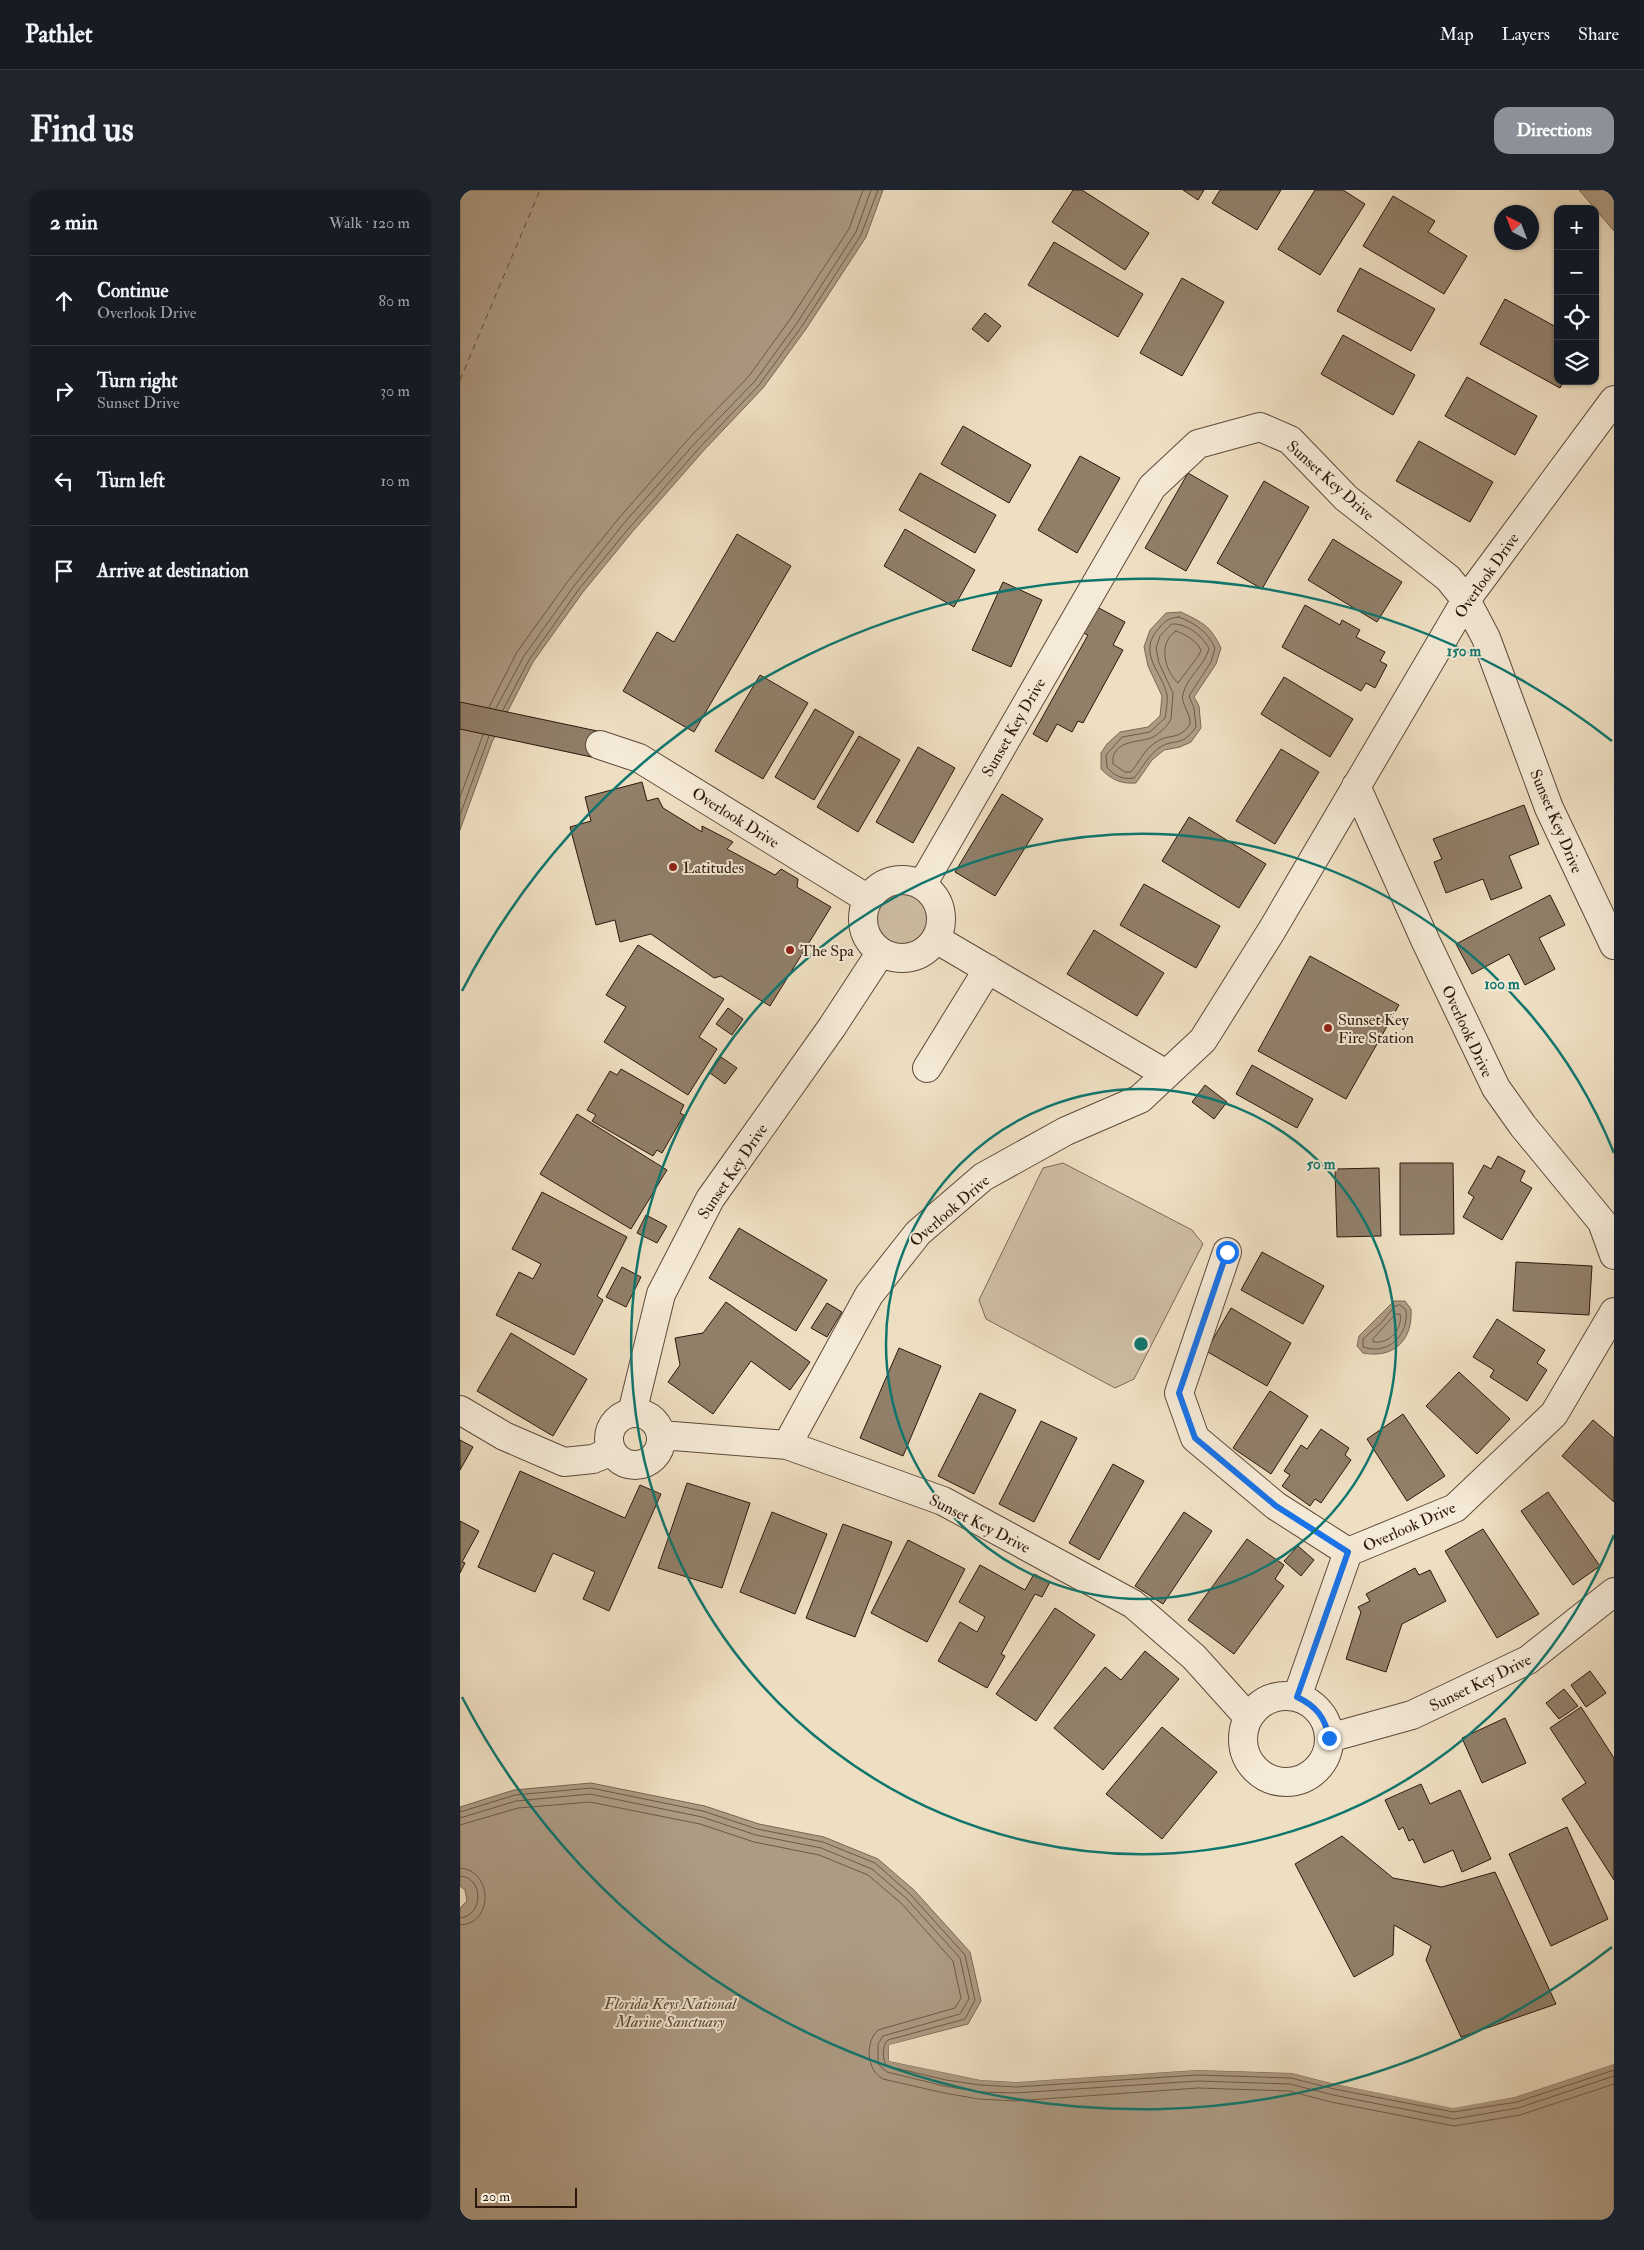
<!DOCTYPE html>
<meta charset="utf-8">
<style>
:root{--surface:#171b24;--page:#20242c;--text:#f1f3f6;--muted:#9ea1a6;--line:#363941;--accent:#8c9099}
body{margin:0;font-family:"IM FELL Double Pica",serif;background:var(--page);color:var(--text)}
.controls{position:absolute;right:15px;top:15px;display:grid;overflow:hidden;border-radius:10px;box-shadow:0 1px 4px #0004}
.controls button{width:45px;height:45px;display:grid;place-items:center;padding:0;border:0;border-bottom:1px solid var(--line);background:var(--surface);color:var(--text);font:25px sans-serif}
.compass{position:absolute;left:1034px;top:15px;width:45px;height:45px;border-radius:50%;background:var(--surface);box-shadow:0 1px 4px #0004;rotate:318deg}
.scale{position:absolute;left:15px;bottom:12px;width:102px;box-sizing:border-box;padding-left:5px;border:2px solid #2c180b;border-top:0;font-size:14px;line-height:18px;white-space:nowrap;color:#2c180b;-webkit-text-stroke:4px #f5ead7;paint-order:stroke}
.stop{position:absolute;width:15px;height:15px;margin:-11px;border:4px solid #1a73e8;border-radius:50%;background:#fff}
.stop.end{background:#1a73e8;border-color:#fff;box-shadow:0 1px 5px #0008}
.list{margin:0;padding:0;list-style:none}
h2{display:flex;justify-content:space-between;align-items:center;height:65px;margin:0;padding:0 20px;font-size:21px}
h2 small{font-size:16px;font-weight:400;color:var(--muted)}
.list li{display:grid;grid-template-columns:32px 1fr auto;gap:15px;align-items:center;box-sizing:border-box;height:90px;padding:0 20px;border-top:1px solid var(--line)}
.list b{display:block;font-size:19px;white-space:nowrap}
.list p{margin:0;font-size:16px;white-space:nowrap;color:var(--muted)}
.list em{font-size:16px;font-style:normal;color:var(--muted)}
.icon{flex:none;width:28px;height:28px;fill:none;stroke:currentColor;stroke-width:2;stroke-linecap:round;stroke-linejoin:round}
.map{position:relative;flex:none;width:1154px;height:2030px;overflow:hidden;border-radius:15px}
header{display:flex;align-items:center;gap:30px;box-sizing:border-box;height:70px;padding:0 25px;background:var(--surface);border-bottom:1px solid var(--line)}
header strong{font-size:24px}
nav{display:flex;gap:28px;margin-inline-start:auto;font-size:18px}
.intro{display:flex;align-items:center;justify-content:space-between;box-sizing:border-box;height:120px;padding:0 30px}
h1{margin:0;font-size:35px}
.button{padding:12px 22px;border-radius:15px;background:var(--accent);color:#fff;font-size:18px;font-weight:700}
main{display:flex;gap:30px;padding:0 30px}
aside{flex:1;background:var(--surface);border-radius:15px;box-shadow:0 1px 4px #0004}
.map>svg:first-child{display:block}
.green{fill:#cebda3;stroke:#7d6a57}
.water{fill:#ad9b84;stroke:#796754}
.pier{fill:#efdfc2}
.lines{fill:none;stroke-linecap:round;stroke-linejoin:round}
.shore{stroke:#6c5a48;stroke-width:1}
.ferry{stroke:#604c3b;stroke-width:1;stroke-dasharray:6 5;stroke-linecap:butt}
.building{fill:#917f6a;stroke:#2c180b}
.minor-casing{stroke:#5d4a39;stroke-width:30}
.minor{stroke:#f5ead7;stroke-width:28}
.route{stroke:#1a73e8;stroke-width:6}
.ring{fill:none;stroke:#0f766e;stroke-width:2.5}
.poi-dot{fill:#8f2418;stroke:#f5ead7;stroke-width:2}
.labels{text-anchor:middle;stroke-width:4;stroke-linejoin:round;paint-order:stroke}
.street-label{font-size:16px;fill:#2c180b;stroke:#f5ead7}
.poi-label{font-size:16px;fill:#2c180b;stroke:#f5ead7;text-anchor:start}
.park-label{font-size:16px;font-style:italic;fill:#5d4a39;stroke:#f5ead7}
.centre{fill:#0f766e;stroke:#f5ead7;stroke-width:2.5}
.ring-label{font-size:15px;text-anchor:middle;font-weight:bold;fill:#0f766e;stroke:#f5ead7;stroke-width:4;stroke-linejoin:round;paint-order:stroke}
</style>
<header>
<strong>Pathlet</strong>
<nav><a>Map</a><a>Layers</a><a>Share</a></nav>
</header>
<div class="intro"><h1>Find us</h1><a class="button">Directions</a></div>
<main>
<aside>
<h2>2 min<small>Walk · 120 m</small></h2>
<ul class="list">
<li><svg class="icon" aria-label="ahead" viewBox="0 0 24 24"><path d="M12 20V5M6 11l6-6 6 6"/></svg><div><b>Continue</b><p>Overlook Drive</p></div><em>80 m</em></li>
<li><svg class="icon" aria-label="right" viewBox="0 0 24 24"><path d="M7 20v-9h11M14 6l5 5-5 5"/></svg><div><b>Turn right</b><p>Sunset Drive</p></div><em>30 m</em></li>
<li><svg class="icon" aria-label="left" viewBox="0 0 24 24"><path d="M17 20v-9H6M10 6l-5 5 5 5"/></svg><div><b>Turn left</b></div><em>10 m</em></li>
<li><svg class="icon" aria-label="arrive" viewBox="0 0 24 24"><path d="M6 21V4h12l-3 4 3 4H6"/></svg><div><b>Arrive at destination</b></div></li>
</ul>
</aside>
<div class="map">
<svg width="1154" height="2030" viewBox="0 0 1154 2030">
<rect width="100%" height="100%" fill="#efdfc2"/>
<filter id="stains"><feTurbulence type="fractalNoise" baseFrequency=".004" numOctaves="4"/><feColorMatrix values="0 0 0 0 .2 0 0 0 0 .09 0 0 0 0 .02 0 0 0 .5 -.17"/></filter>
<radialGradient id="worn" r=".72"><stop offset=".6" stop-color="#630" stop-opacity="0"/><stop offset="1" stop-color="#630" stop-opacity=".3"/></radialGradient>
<path class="green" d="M412 730a30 30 0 1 1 60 0a30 30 0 1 1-60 0Z
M 603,973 L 732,1040 L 743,1054 L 674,1189 L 655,1198 L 526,1129 L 519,1110 L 583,978 Z"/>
<path class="water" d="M 0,0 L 423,0 L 406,47 L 346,139 L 303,198 L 245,259 L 173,341 L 123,402 L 73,472 L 32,552 L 0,640 Z
M 1119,0 L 1154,0 L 1154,41 Z
M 721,422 C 743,433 750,435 761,458 L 756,474 L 734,507 L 739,516 L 741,538 L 731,552 L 720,557 L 704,560 L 692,570 L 676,593 C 661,594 652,590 641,579 L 641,563 L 647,554 L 660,542 L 688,537 L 700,526 L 702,506 L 688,476 L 684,457 L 690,440 L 706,423 Z
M 934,1111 L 945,1111 L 951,1119 C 953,1150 934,1169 903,1163 L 897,1156 L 899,1146 Z
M 131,1593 L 245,1616 L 299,1634 L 364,1647 L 418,1669 L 454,1700 L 510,1762 L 521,1811 L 508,1834 L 429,1855 L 429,1871 L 521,1890 L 556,1892 L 737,1880 L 832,1883 L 875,1894 L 993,1917 L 1055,1907 L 1154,1874 L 1154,2030 L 0,2030 L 0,1718 L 7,1711 L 5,1700 L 0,1696 L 0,1617 L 54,1600 Z"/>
<path class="pier" d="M 511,1834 L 508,1836 L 431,1857 L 431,1869 L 521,1888 L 556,1890 L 737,1877 L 832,1880 L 876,1891 L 993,1915 L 1055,1905 L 1154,1872 L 1154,1874 L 1055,1907 L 993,1918 L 875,1894 L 832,1883 L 737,1880 L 556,1892 L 521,1890 L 429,1871 L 429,1855 Z"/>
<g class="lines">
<path class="shore" d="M 719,427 C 736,434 748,442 755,458 L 751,472 L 729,506 L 734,518 L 736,537 C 720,559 715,547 699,558 C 688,566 683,577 674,588 C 663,590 654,586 647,577 L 646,565 L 662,547 L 690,542 L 705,528 C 706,522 708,511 707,505 C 703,482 675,463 700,437 C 706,430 709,428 719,427 Z
M 712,434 C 727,433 743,446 749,459 C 744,476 727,487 723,504 C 720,513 731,523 730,534 C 719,551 710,543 696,552 C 684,560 680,571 671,582 L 665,582 L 653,574 C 651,551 675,553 691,548 C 698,545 708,536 711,529 L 713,503 L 699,473 L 696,458 L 700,446 Z
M 716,441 C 726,445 736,450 741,460 L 739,465 L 718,493 C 704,480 698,452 716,441 Z
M 29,517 L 57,462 L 108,391 L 159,328 L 231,246 L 289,186 L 331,128 L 389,39 L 403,0
M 36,518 L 64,466 L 114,396 L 164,333 L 237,251 L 295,191 L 337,133 L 396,42 L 411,0
M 43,520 L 69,470 L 119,399 L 169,338 L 241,256 L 299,195 L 342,136 L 401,45 L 418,0
M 0,607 L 23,545
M 0,625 L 29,546
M 940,1115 L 946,1120 C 949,1144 929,1166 903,1157 L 903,1149 L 922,1132 L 934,1117 Z
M 936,1124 L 940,1124 C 943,1140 929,1154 913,1152 L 913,1149 Z
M 0,1622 L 55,1605 L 131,1598 L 243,1621 L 297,1639 L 363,1652 L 415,1673 L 450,1704 L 505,1765 L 515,1810 L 505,1829 L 428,1850 C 422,1855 422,1870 427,1876 L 486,1890 L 520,1895 L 556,1897 L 737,1885 L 831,1888 L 874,1899 L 993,1922 L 1057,1912 L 1154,1880
M 0,1628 L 56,1611 L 130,1604 L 242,1627 L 296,1645 L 361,1658 L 412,1679 L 446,1708 L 500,1768 L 509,1809 L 500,1824 L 423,1846 L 418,1854 L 418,1874 L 427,1882 L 484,1896 L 520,1902 L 555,1903 L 738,1891 L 830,1894 L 873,1905 L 994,1929 L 1058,1918 L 1154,1886
M 0,1635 L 58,1618 L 130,1612 L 240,1634 L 294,1652 L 359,1665 L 408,1685 L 441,1713 L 493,1771 L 501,1808 L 495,1818 L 418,1840 C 405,1852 406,1880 423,1889 L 484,1903 L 519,1909 L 555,1911 L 738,1898 L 829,1901 L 871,1912 L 994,1936 L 1060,1925 L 1154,1894
M 0,1678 C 33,1680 34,1734 0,1735
M 0,1686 C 24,1687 24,1726 0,1728"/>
<path class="ferry" d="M 0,190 L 80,0"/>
</g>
<path class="building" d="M 613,0 L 622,0 L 689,43 L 665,80 L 592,32 Z
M 723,0 L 744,0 L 738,10 Z
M 760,0 L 821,0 L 797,40 L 752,13 Z
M 855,0 L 883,0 L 905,14 L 860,85 L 818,59 Z
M 933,6 L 975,31 L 968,42 L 1007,66 L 984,104 L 903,56 Z
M 594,52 L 683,104 L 658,147 L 568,95 Z
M 900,78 L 975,119 L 951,161 L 877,121 Z
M 722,88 L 764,112 L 722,186 L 680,163 Z
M 1045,109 L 1098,138 L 1098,191 L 1104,191 L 1100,198 L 1020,154 Z
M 525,123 L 541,136 L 528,152 L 512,139 Z
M 883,145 L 955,185 L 933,225 L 861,184 Z
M 1007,187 L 1077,226 L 1055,265 L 985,226 Z
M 503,236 L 571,275 L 549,313 L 481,274 Z
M 959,251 L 1033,292 L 1010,332 L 936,291 Z
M 620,266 L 660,288 L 617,363 L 578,340 Z
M 460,283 L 536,325 L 515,363 L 439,320 Z
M 728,283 L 768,306 L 726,381 L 685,358 Z
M 804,291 L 849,317 L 802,399 L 757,373 Z
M 445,339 L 515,380 L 494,417 L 424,376 Z
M 277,344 L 331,376 L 234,542 L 163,501 L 197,442 L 214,452 Z
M 873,349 L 942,392 L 917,432 L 848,390 Z
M 543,392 L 582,410 L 551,477 L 512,460 Z
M 845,415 L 880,435 L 882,430 L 900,440 L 896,447 L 925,462 L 920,471 L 927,475 L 915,498 L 906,493 L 901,501 L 822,457 Z
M 637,417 L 665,432 L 653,455 L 663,460 L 623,533 L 618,531 L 612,542 L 597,534 L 587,552 L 573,544 L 628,445 L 623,443 Z
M 300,485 L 348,513 L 303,589 L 255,561 Z
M 824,487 L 893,529 L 870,567 L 801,524 Z
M 0,512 L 142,542 L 136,568 L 0,539 Z
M 355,519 L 394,542 L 354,610 L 315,587 Z
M 399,546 L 440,570 L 398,642 L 357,617 Z
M 458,557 L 495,578 L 453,653 L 416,632 Z
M 821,559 L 859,582 L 815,654 L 776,631 Z
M 182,592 L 187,611 L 198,608 L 203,618 L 242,642 L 242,636 L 273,652 L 267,659 L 315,685 L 321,679 L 338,689 L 337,697 L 371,717 L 310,816 L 261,786 L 254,788 L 191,744 L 160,752 L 155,730 L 136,735 L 110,637 L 131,631 L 125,607 Z
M 542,604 L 583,629 L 535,706 L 495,682 Z
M 1064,615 L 1079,654 L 1049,666 L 1062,698 L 1031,710 L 1023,689 L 986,703 L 974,672 L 982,669 L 973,649 Z
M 729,627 L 806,674 L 779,718 L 702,671 Z
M 684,694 L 760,736 L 736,778 L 660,735 Z
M 1090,705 L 1105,735 L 1079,748 L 1095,779 L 1065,795 L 1049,764 L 1012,784 L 996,754 Z
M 634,740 L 704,783 L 677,826 L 607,784 Z
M 178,755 L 264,809 L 239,847 L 257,859 L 228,905 L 144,852 L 166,817 L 146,805 Z
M 850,766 L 939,815 L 886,909 L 798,861 Z
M 268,818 L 283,829 L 272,845 L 256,834 Z
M 261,867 L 277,878 L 265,894 L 250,883 Z
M 792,875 L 853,909 L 837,938 L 776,904 Z
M 161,879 L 224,915 L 220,923 L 224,925 L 202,963 L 197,960 L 193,966 L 132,931 L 136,925 L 127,920 L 150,881 L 157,885 Z
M 745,895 L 767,912 L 754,929 L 732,912 Z
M 117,924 L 207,980 L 171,1039 L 80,984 Z
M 1038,966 L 1065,981 L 1060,991 L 1072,998 L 1042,1050 L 1003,1027 L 1014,1007 L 1008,1003 L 1024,975 L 1031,979 Z
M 940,973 L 993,973 L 994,1044 L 940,1045 Z
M 919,978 L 921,1046 L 877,1047 L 875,979 Z
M 82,1002 L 167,1047 L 137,1106 L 143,1110 L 114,1165 L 36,1125 L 59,1082 L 73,1089 L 81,1074 L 52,1059 Z
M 186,1025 L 207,1036 L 197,1053 L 177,1043 Z
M 279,1038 L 367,1090 L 336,1141 L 249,1088 Z
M 802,1062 L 864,1096 L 843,1134 L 781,1100 Z
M 1056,1072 L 1132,1076 L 1129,1125 L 1053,1121 Z
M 162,1077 L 181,1087 L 166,1117 L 146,1107 Z
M 266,1112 L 350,1172 L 330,1200 L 291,1171 L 253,1224 L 208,1192 L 220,1175 L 215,1148 L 243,1143 Z
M 367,1113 L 382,1122 L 367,1147 L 351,1138 Z
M 771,1118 L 831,1153 L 807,1196 L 746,1161 Z
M 1037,1129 L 1085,1160 L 1077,1173 L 1087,1180 L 1067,1211 L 1030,1187 L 1034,1180 L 1013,1167 Z
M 51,1143 L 127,1189 L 93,1246 L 17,1201 Z
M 439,1158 L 481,1176 L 443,1266 L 400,1248 Z
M 999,1182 L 1050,1229 L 1017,1264 L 966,1216 Z
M 810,1201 L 848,1226 L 811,1284 L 773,1258 Z
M 520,1203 L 556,1220 L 514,1304 L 478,1286 Z
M 943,1224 L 985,1286 L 947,1311 L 907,1249 Z
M 1133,1230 L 1154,1248 L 1154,1312 L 1102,1266 Z
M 581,1231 L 617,1248 L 574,1332 L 539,1314 Z
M 861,1239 L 889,1258 L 885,1265 L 891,1270 L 861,1313 L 855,1309 L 850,1316 L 822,1296 L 830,1285 L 824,1281 L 841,1255 L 847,1259 Z
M 0,1250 L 13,1257 L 0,1280 Z
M 653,1274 L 684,1291 L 639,1370 L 609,1353 Z
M 60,1281 L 165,1328 L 180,1295 L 201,1304 L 149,1421 L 123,1409 L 135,1382 L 93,1363 L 75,1402 L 18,1377 Z
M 227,1293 L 290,1313 L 262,1398 L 198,1378 Z
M 1088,1302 L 1140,1376 L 1113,1395 L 1061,1321 Z
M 312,1322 L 367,1344 L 335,1424 L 280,1402 Z
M 724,1322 L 752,1341 L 703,1414 L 675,1396 Z
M 0,1331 L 19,1341 L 2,1372 L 5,1373 L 0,1383 Z
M 383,1334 L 432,1352 L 395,1447 L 346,1428 Z
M 1023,1339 L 1079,1424 L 1037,1448 L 985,1361 Z
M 787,1349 L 824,1375 L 815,1389 L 824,1396 L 774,1464 L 728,1430 Z
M 448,1350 L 505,1379 L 467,1452 L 411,1423 Z
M 838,1356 L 854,1370 L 841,1386 L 824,1371 Z
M 520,1375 L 565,1400 L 574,1384 L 590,1392 L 582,1407 L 575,1404 L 541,1464 L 545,1466 L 527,1498 L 478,1471 L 500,1432 L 517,1442 L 525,1427 L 499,1412 Z
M 955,1378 L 959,1385 L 970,1380 L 986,1411 L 942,1434 L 926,1482 L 886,1469 L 901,1422 L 898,1417 L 910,1411 L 906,1404 Z
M 595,1418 L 635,1445 L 576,1531 L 536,1504 Z
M 685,1461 L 719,1489 L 643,1580 L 594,1538 L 645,1477 L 661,1490 Z
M 1130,1481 L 1146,1503 L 1126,1517 L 1111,1495 Z
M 1104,1499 L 1118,1516 L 1099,1529 L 1086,1513 Z
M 1121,1517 L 1154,1568 L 1154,1690 L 1102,1609 L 1126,1593 L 1090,1538 Z
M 1045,1528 L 1066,1573 L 1022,1593 L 1002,1548 Z
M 702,1537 L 757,1582 L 702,1649 L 646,1604 Z
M 961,1594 L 970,1614 L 1000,1600 L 1031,1669 L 1002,1682 L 993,1660 L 964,1673 L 953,1649 L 949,1651 L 943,1637 L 939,1640 L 925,1610 Z
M 1107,1637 L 1148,1729 L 1091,1756 L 1049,1664 Z
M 882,1646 L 933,1688 L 982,1697 L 1035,1682 L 1096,1814 L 1001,1847 L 966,1770 L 971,1756 L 934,1735 L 933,1765 L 894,1787 L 835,1674 Z"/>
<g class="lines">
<defs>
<path id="minor" d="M 140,555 L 179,568 L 408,709
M 896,596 L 966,752 L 1036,898 L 1063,936 L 1142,1032 L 1154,1065
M403 729a39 39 0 1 1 78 0a39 39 0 1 1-78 0Z
M 462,695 L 692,297 L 738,254 L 800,237 L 830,250 L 886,308 L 988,388 L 1006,410 L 1026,448 L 1089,618 L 1154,755
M 476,749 L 706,884
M 467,878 L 528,779
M 767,1062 L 719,1203 L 735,1248 L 816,1316 L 888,1362 L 995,1318 L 1094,1224 L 1154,1122
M 0,1220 L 44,1246 L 104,1272 L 133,1269 L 152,1261
M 172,1223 L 201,1104 L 250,1009 L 372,837 L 421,762
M149 1249a26 26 0 1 1 52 0a26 26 0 1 1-52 0Z
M 201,1245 L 327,1255 L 483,1311 L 673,1414 L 734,1467 L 788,1527
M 327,1255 L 409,1105 L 458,1043 L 523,987 L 606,941 L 680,909 L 743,850 L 812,740 L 1006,410 L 1154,210
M783 1549a43 43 0 1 1 86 0a43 43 0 1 1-86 0Z
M 837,1507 L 888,1362
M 869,1548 L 952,1525 L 1068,1470 L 1154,1402"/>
</defs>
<use href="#minor" class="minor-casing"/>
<use href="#minor" class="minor"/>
</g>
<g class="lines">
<path class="route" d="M 767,1062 L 719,1203 L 735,1248 L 816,1316 L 888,1362 L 837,1507 C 856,1516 865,1527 869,1548"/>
</g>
<g class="ring">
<circle cx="681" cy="1154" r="255"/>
<path d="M1154 1345A510 510 0 1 1 1154 963"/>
<path d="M1152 1757A765 765 0 0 1 2 1507M2 801A765 765 0 0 1 1152 551"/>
</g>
<g class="poi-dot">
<circle cx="213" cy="677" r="5"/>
<circle cx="330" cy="760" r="5"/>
<circle cx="868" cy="838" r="5"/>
</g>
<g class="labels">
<g class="street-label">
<text transform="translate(871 290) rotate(42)" y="6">Sunset Key Drive</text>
<text transform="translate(1026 385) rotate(-55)" y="6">Overlook Drive</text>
<text transform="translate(553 537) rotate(-60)" y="6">Sunset Key Drive</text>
<text transform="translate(276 627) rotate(32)" y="6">Overlook Drive</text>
<text transform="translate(1097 631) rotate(67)" y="6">Sunset Key Drive</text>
<text transform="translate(1008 841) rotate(65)" y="6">Overlook Drive</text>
<text transform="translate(272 981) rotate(-56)" y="6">Sunset Key Drive</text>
<text transform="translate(489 1020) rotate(-41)" y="6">Overlook Drive</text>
<text transform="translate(520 1333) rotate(27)" y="6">Sunset Key Drive</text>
<text transform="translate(949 1336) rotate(-24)" y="6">Overlook Drive</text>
<text transform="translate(1020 1492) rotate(-26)" y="6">Sunset Key Drive</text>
</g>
<g class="poi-label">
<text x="223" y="683">Latitudes</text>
<text x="340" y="766">The Spa</text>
<text x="878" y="835">Sunset Key<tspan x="878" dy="18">Fire Station</tspan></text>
</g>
<g class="park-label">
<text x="210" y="1819">Florida Keys National<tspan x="210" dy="18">Marine Sanctuary</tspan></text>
</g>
</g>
<circle cx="681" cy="1154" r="8" class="centre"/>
<g class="ring-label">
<text x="1004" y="466">150 m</text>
<text x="1042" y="799">100 m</text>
<text x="861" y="979">50 m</text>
</g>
<rect width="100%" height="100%" filter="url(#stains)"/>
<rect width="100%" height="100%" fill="url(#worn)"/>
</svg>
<div class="controls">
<button>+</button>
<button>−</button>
<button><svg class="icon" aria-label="locate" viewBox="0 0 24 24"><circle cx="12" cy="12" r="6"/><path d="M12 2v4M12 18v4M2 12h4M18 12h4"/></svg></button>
<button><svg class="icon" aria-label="layers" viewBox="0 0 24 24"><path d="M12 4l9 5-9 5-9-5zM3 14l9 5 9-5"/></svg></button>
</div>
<svg class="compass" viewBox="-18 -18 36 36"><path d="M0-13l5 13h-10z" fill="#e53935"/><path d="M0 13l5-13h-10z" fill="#9ea1a6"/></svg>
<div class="scale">20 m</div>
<div class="stop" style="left:767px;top:1062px"></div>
<div class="stop end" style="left:869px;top:1548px"></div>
</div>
</main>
